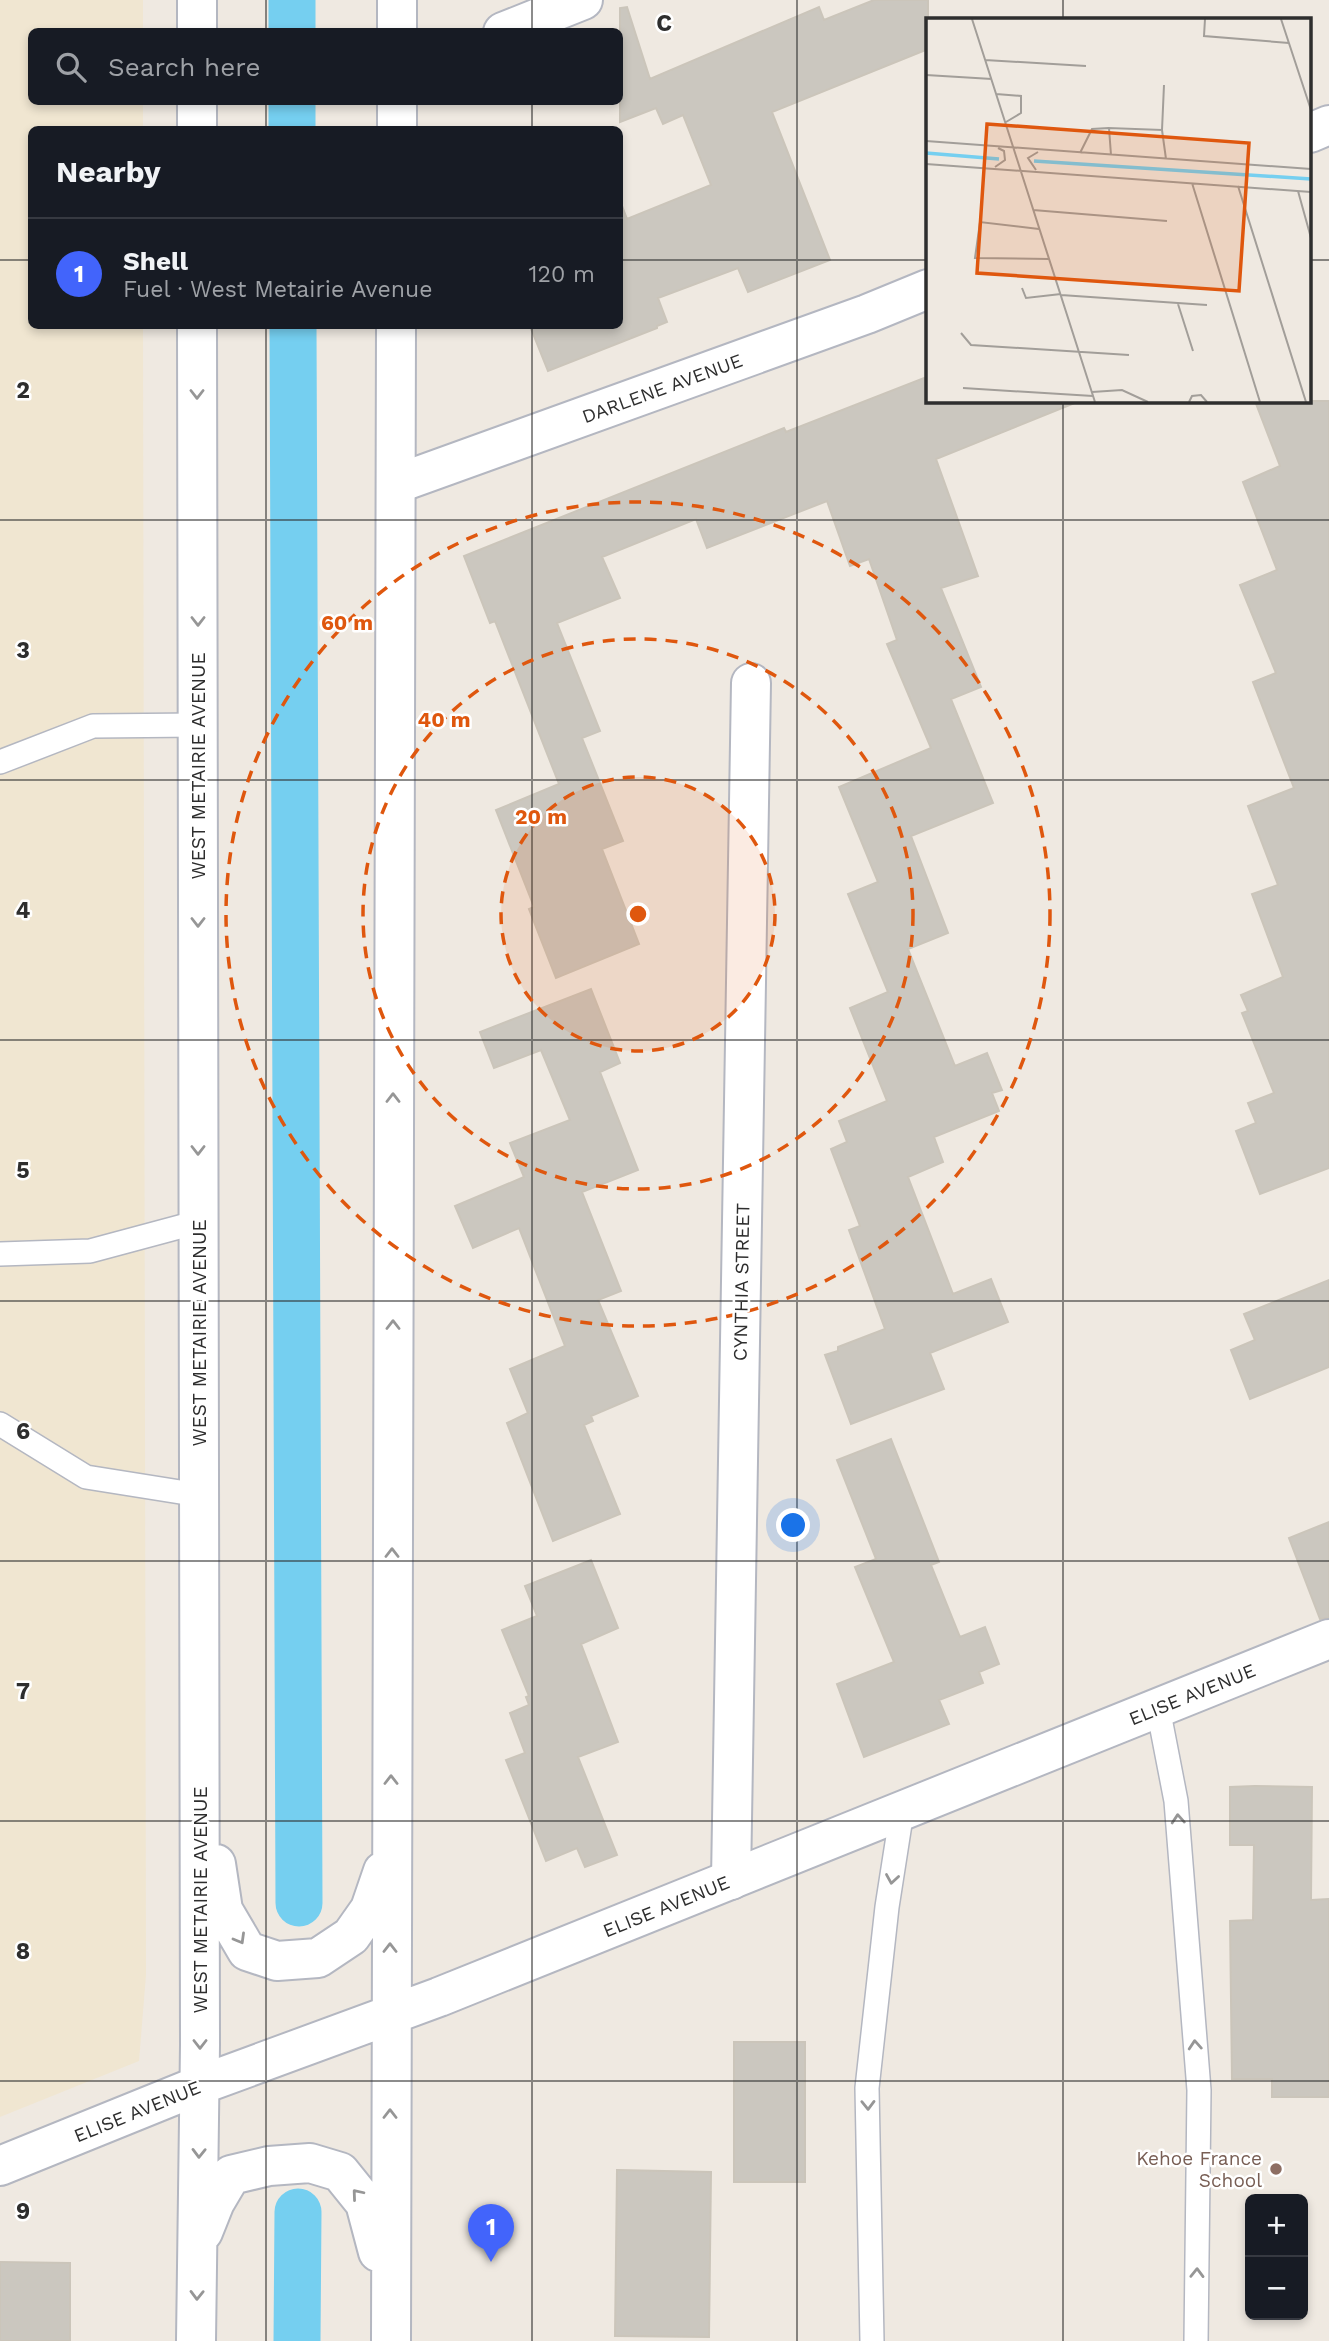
<!DOCTYPE html>
<meta charset="utf-8">
<style>
:root{--surface:#171b24;--page:#242831;--text:#f1f3f6;--muted:#9ea1a6;--line:#363941;--accent:#4264fb}
body{margin:0;font-family:"Work Sans",sans-serif;background:var(--page);color:var(--text)}
.controls{position:absolute;right:21px;bottom:21px;display:grid;overflow:hidden;border-radius:10px;box-shadow:0 4px 10px #0003}
.controls button{width:63px;height:63px;display:grid;place-items:center;padding:0;border:0;border-bottom:2px solid var(--line);background:var(--surface);color:var(--text);font:35px sans-serif}
.you{position:absolute;left:794px;top:1526px;width:24px;height:24px;margin:-18px;border:5px solid #fff;border-radius:50%;background:#1a73e8;box-shadow:0 0 0 10px #1a73e833}
.badge{display:grid;place-items:center;width:46px;height:46px;border-radius:50%;background:var(--accent);color:#fff;font-size:23px;font-weight:700}
.pin{position:absolute;translate:-50% -58px;filter:drop-shadow(0 2px 4px #0008)}
.pin::after{content:'';position:absolute;top:37px;width:24px;height:21px;background:inherit;clip-path:polygon(0 0,100% 0,50% 100%)}
.list{margin:0;padding:0;list-style:none}
h2{display:flex;justify-content:space-between;align-items:center;height:91px;margin:0;padding:0 28px;font-size:30px}
h2 small{font-size:23px;font-weight:400;color:var(--muted)}
.list li{display:grid;grid-template-columns:46px 1fr auto;gap:21px;align-items:center;box-sizing:border-box;height:112px;padding:0 28px;border-top:2px solid var(--line)}
.list b{display:block;font-size:26px;white-space:nowrap}
.list p{margin:0;font-size:23px;white-space:nowrap;color:var(--muted)}
.list em{font-size:23px;font-style:normal;color:var(--muted)}
.icon{flex:none;width:38px;height:38px;fill:none;stroke:currentColor;stroke-width:2;stroke-linecap:round;stroke-linejoin:round}
.map{position:relative;flex:none;width:1329px;height:2341px;overflow:hidden}
.search{position:absolute;background:var(--surface);box-shadow:0 4px 10px #0003;left:28px;top:28px;width:595px;height:77px;display:flex;align-items:center;gap:18px;box-sizing:border-box;padding:0 24px;border-radius:10px;color:var(--muted);font-size:26px}
.panel{position:absolute;background:var(--surface);box-shadow:0 4px 10px #0003;left:28px;top:126px;width:595px;height:203px;border-radius:10px}
.map>svg:first-child{display:block}
.education{fill:#f0e6d1}
.lines{fill:none;stroke-linecap:round;stroke-linejoin:round}
.canal{stroke:#75cff0;stroke-width:47}
.building{fill:#cbc7bf;stroke:#cbc5ba;stroke-width:2}
.lane-casing{stroke:#b4b7c1;stroke-width:26}
.street-casing{stroke:#b4b7c1;stroke-width:42}
.secondary-casing{stroke:#b4b7c1;stroke-width:42}
.lane{stroke:#fff;stroke-width:23}
.street{stroke:#fff;stroke-width:38}
.secondary{stroke:#fff;stroke-width:38}
.oneway{stroke:#969696}
.grid{fill:none;stroke:#2e2e2e;stroke-width:2;stroke-opacity:0.55}
.ring{fill:none;stroke:#df570e;stroke-width:3.5;stroke-dasharray:12 9}
.education-dot{fill:#8d6e63;stroke:#fff;stroke-width:2.5}
.labels{text-anchor:middle;stroke-width:5;stroke-linejoin:round;paint-order:stroke}
.street-label{font-size:19px;fill:#2e2e2e;stroke:#fff}
.education-label{font-size:19px;fill:#785e54;stroke:#fff;text-anchor:end}
.inset-river{fill:none;stroke:#75cff0;stroke-width:3.5}
.inset-road{fill:none;stroke:#a29e99;stroke-width:2}
.view{fill:#df570e;fill-opacity:0.15;stroke:#df570e;stroke-width:3.5}
.inset-edge{fill:none;stroke:#2e2e2e;stroke-width:3.5}
.grid-label{font-size:23px;text-anchor:middle;font-weight:bold;fill:#2e2e2e;stroke:#fff;stroke-width:5;stroke-linejoin:round;paint-order:stroke}
.centre{fill:#df570e;stroke:#fff;stroke-width:3.5}
.ring-label{font-size:21px;text-anchor:middle;font-weight:bold;fill:#df570e;stroke:#fff;stroke-width:5;stroke-linejoin:round;paint-order:stroke}
</style>
<div class="map">
<svg width="1329" height="2341" viewBox="0 0 1329 2341">
<rect width="100%" height="100%" fill="#efe9e1"/>
<path class="education" d="M 0,0 L 143,0 L 143,31 L 32,32 L 32,102 L 143,102 L 143,129 L 32,130 L 32,326 L 143,326 L 146,1975 L 139,2061 L 0,2117 Z"/>
<g class="lines">
<path class="canal" d="M 292,0 L 292,32
M 292,102 L 292,130
M 293,326 L 299,1903
M 297,2341 L 298,2212"/>
</g>
<path class="building" d="M 874,0 L 928,0 L 928,49 L 772,112 L 830,260 L 748,292 L 738,268 L 658,298 L 667,322 L 657,326 L 657,328 L 548,371 L 530,326 L 620,326 L 620,207 L 622,206 L 627,219 L 711,185 L 683,115 L 663,124 L 656,108 L 620,122 L 620,8 L 627,7 L 650,79 L 819,7 L 824,20 Z
M 924,378 L 928,388 L 928,401 L 1077,402 L 936,459 L 978,576 L 941,588 L 981,687 L 951,699 L 993,803 L 911,836 L 948,933 L 908,949 L 955,1066 L 987,1053 L 1002,1090 L 992,1093 L 999,1111 L 934,1137 L 943,1162 L 908,1177 L 953,1294 L 991,1279 L 1008,1322 L 930,1353 L 944,1389 L 851,1424 L 825,1355 L 838,1351 L 838,1347 L 885,1329 L 849,1230 L 860,1226 L 831,1149 L 847,1142 L 839,1121 L 887,1101 L 850,1008 L 888,992 L 848,894 L 878,882 L 839,787 L 931,748 L 887,644 L 897,640 L 869,559 L 850,566 L 827,501 L 707,548 L 696,519 L 602,557 L 620,598 L 557,623 L 600,731 L 582,738 L 623,841 L 602,849 L 639,944 L 556,978 L 529,909 L 534,907 L 496,810 L 559,784 L 495,621 L 490,623 L 464,556 L 784,428 L 786,432 Z
M 1255,401 L 1329,401 L 1329,1168 L 1260,1194 L 1236,1131 L 1256,1123 L 1248,1103 L 1274,1093 L 1242,1013 L 1248,1011 L 1241,995 L 1283,977 L 1252,894 L 1278,885 L 1248,806 L 1294,788 L 1253,682 L 1276,673 L 1240,585 L 1277,570 L 1243,482 L 1280,466 Z
M 591,989 L 620,1063 L 600,1072 L 638,1170 L 582,1192 L 621,1291 L 598,1300 L 638,1396 L 591,1416 L 593,1421 L 584,1425 L 620,1514 L 553,1541 L 507,1423 L 528,1413 L 510,1369 L 565,1346 L 519,1228 L 473,1248 L 455,1206 L 524,1177 L 510,1143 L 570,1120 L 541,1050 L 494,1068 L 480,1032 Z
M 1329,1280 L 1329,1367 L 1250,1399 L 1231,1350 L 1255,1340 L 1244,1314 Z
M 891,1439 L 939,1562 L 931,1565 L 960,1637 L 985,1627 L 999,1664 L 979,1672 L 983,1683 L 939,1700 L 949,1724 L 864,1757 L 837,1684 L 894,1662 L 855,1567 L 876,1559 L 837,1460 Z
M 1329,1522 L 1329,1618 L 1320,1619 L 1289,1538 Z
M 591,1560 L 618,1628 L 581,1644 L 618,1742 L 578,1757 L 617,1855 L 585,1867 L 577,1848 L 546,1861 L 506,1760 L 525,1753 L 510,1713 L 529,1705 L 526,1697 L 529,1696 L 502,1630 L 537,1616 L 525,1586 Z
M 1255,1786 L 1312,1787 L 1311,1900 L 1329,1899 L 1329,2097 L 1272,2097 L 1272,2079 L 1232,2079 L 1230,1921 L 1253,1920 L 1254,1845 L 1230,1845 L 1230,1787 Z
M 734,2042 L 805,2042 L 805,2182 L 734,2182 Z
M 617,2170 L 711,2172 L 709,2337 L 615,2336 Z
M 0,2262 L 70,2263 L 70,2341 L 0,2341 Z"/>
<g class="lines">
<defs>
<path id="lane" d="M 0,762 L 93,726 L 198,725
M 0,1254 L 90,1251 L 198,1222
M 0,1424 L 86,1477 L 199,1495
M 1158,1708 L 1176,1801 L 1199,2090 L 1196,2341
M 872,2341 L 867,2088 L 887,1907 L 902,1811"/>
<path id="street" d="M 503,32 L 583,0
M 1310,133 L 1329,125
M 396,484 L 867,314 L 928,289
M 731,1880 L 751,683"/>
<path id="secondary" d="M 197,0 L 197,32
M 397,32 L 397,0
M 197,102 L 197,130
M 397,130 L 397,102
M 216,1864 L 223,1910 L 247,1951 L 277,1961 L 318,1958 L 351,1936 L 370,1909 L 383,1871
M 0,2166 L 200,2085 L 439,1997 L 1329,1639
M 203,2232 L 215,2202 L 231,2175 L 269,2166 L 310,2163 L 340,2172 L 365,2203 L 378,2252
M 196,2341 L 200,2045 L 197,326
M 391,2341 L 396,326"/>
</defs>
<use href="#lane" class="lane-casing"/>
<use href="#street" class="street-casing"/>
<use href="#secondary" class="secondary-casing"/>
<use href="#lane" class="lane"/>
<use href="#street" class="street"/>
<use href="#secondary" class="secondary"/>
</g>
<defs><path id="oneway-chevron" d="M-2-3.5L2.5 0L-2 3.5" fill="none" stroke-width="1.6" stroke-linecap="round" stroke-linejoin="round" transform="scale(1.75)"/></defs>
<g class="oneway">
<use href="#oneway-chevron" transform="translate(197 394) rotate(90)"/>
<use href="#oneway-chevron" transform="translate(198 621) rotate(90)"/>
<use href="#oneway-chevron" transform="translate(198 922) rotate(90)"/>
<use href="#oneway-chevron" transform="translate(393 1098) rotate(-90)"/>
<use href="#oneway-chevron" transform="translate(198 1150) rotate(90)"/>
<use href="#oneway-chevron" transform="translate(393 1325) rotate(-90)"/>
<use href="#oneway-chevron" transform="translate(392 1553) rotate(-90)"/>
<use href="#oneway-chevron" transform="translate(391 1780) rotate(-90)"/>
<use href="#oneway-chevron" transform="translate(1178 1819) rotate(-94)"/>
<use href="#oneway-chevron" transform="translate(892 1879) rotate(99)"/>
<use href="#oneway-chevron" transform="translate(240 1939) rotate(60)"/>
<use href="#oneway-chevron" transform="translate(390 1948) rotate(-90)"/>
<use href="#oneway-chevron" transform="translate(200 2044) rotate(90)"/>
<use href="#oneway-chevron" transform="translate(1195 2045) rotate(-94)"/>
<use href="#oneway-chevron" transform="translate(868 2105) rotate(89)"/>
<use href="#oneway-chevron" transform="translate(390 2114) rotate(-90)"/>
<use href="#oneway-chevron" transform="translate(199 2153) rotate(91)"/>
<use href="#oneway-chevron" transform="translate(357 2194) rotate(-130)"/>
<use href="#oneway-chevron" transform="translate(1197 2273) rotate(-89)"/>
<use href="#oneway-chevron" transform="translate(197 2295) rotate(91)"/>
</g>
<path class="grid" d="M 266,0 L 266,32M 532,0 L 532,32M 797,0 L 797,2341M 1063,0 L 1063,19M 266,102 L 266,130M 532,102 L 532,130M 0,260 L 32,260M 620,260 L 928,260M 1310,260 L 1329,260M 266,326 L 266,2341M 532,326 L 532,2341M 1063,401 L 1063,2341M 0,520 L 1329,520M 0,780 L 1329,780M 0,1040 L 1329,1040M 0,1301 L 1329,1301M 0,1561 L 1329,1561M 0,1821 L 1329,1821M 0,2081 L 1329,2081"/>
<circle cx="638" cy="914" r="137" fill="#df570e" fill-opacity=".12"/>
<g class="ring">
<circle cx="638" cy="914" r="137"/>
<circle cx="638" cy="914" r="275"/>
<circle cx="638" cy="914" r="412"/>
</g>
<circle class="education-dot" cx="1276" cy="2169" r="7"/>
<g class="labels">
<g class="street-label">
<text transform="translate(662 388) rotate(-20)" y="7">DARLENE AVENUE</text>
<text transform="translate(198 766) rotate(-90)" y="7">WEST METAIRIE AVENUE</text>
<text transform="translate(741 1282) rotate(-89)" y="7">CYNTHIA STREET</text>
<text transform="translate(199 1333) rotate(-90)" y="7">WEST METAIRIE AVENUE</text>
<text transform="translate(1192 1694) rotate(-22)" y="7">ELISE AVENUE</text>
<text transform="translate(200 1900) rotate(-90)" y="7">WEST METAIRIE AVENUE</text>
<text transform="translate(666 1906) rotate(-22)" y="7">ELISE AVENUE</text>
<text transform="translate(137 2111) rotate(-22)" y="7">ELISE AVENUE</text>
</g>
<g class="education-label">
<text x="1262" y="2165">Kehoe France<tspan x="1262" dy="22">School</tspan></text>
</g>
</g>
<g transform="translate(926 18)">
<rect width="385" height="385" fill="#efe9e1"/>
<path class="inset-river" d="M 0,135 L 73,141M 108,143 L 385,161"/>
<path class="inset-road" d="M 46,1 L 169,384M 279,1 L 278,18 L 363,25M 355,1 L 385,92M 59,42 L 160,48M 0,57 L 66,61M 70,76 L 95,78 L 95,95 L 80,104M 236,112 L 240,141M 0,123 L 385,151M 154,135 L 166,111 L 183,110M 185,137 L 183,110 L 236,112 L 238,67M 0,146 L 385,174M 69,149 L 79,142 L 78,133 L 72,130M 110,152 L 102,140 L 112,134M 266,165 L 334,384M 312,168 L 380,384M 372,173 L 385,220M 107,192 L 241,203M 113,211 L 54,204 L 49,240 L 123,241M 96,270 L 100,280 L 135,276M 135,277 L 281,287M 252,286 L 267,333M 35,315 L 45,327 L 203,337M 37,370 L 167,378M 166,374 L 196,372 L 222,384M 263,384 L 266,378 L 275,377 L 281,384"/>
<path class="view" d="M 61,106 L 323,125 L 313,273 L 51,255 Z"/>
<rect width="385" height="385" class="inset-edge"/>
</g>
<g class="grid-label">
<text x="664" y="31">C</text>
<text x="23" y="398">2</text>
<text x="23" y="658">3</text>
<text x="23" y="918">4</text>
<text x="23" y="1178">5</text>
<text x="23" y="1439">6</text>
<text x="23" y="1699">7</text>
<text x="23" y="1959">8</text>
<text x="23" y="2219">9</text>
</g>
<circle cx="638" cy="914" r="10" class="centre"/>
<g class="ring-label">
<text x="347" y="630">60 m</text>
<text x="444" y="727">40 m</text>
<text x="541" y="824">20 m</text>
</g>
</svg>
<div class="controls">
<button>+</button>
<button>−</button>
</div>
<div class="you"></div>
<div class="pin badge" style="left:491px;top:2262px">1</div>
<div class="search"><svg class="icon" aria-label="search" viewBox="0 0 24 24"><circle cx="10" cy="10" r="6"/><path d="M15 15l6 6"/></svg>Search here</div>
<section class="panel">
<h2>Nearby<small></small></h2>
<ul class="list">
<li><span class="badge">1</span><div><b>Shell</b><p>Fuel · West Metairie Avenue</p></div><em>120 m</em></li>
</ul>
</section>
</div>
